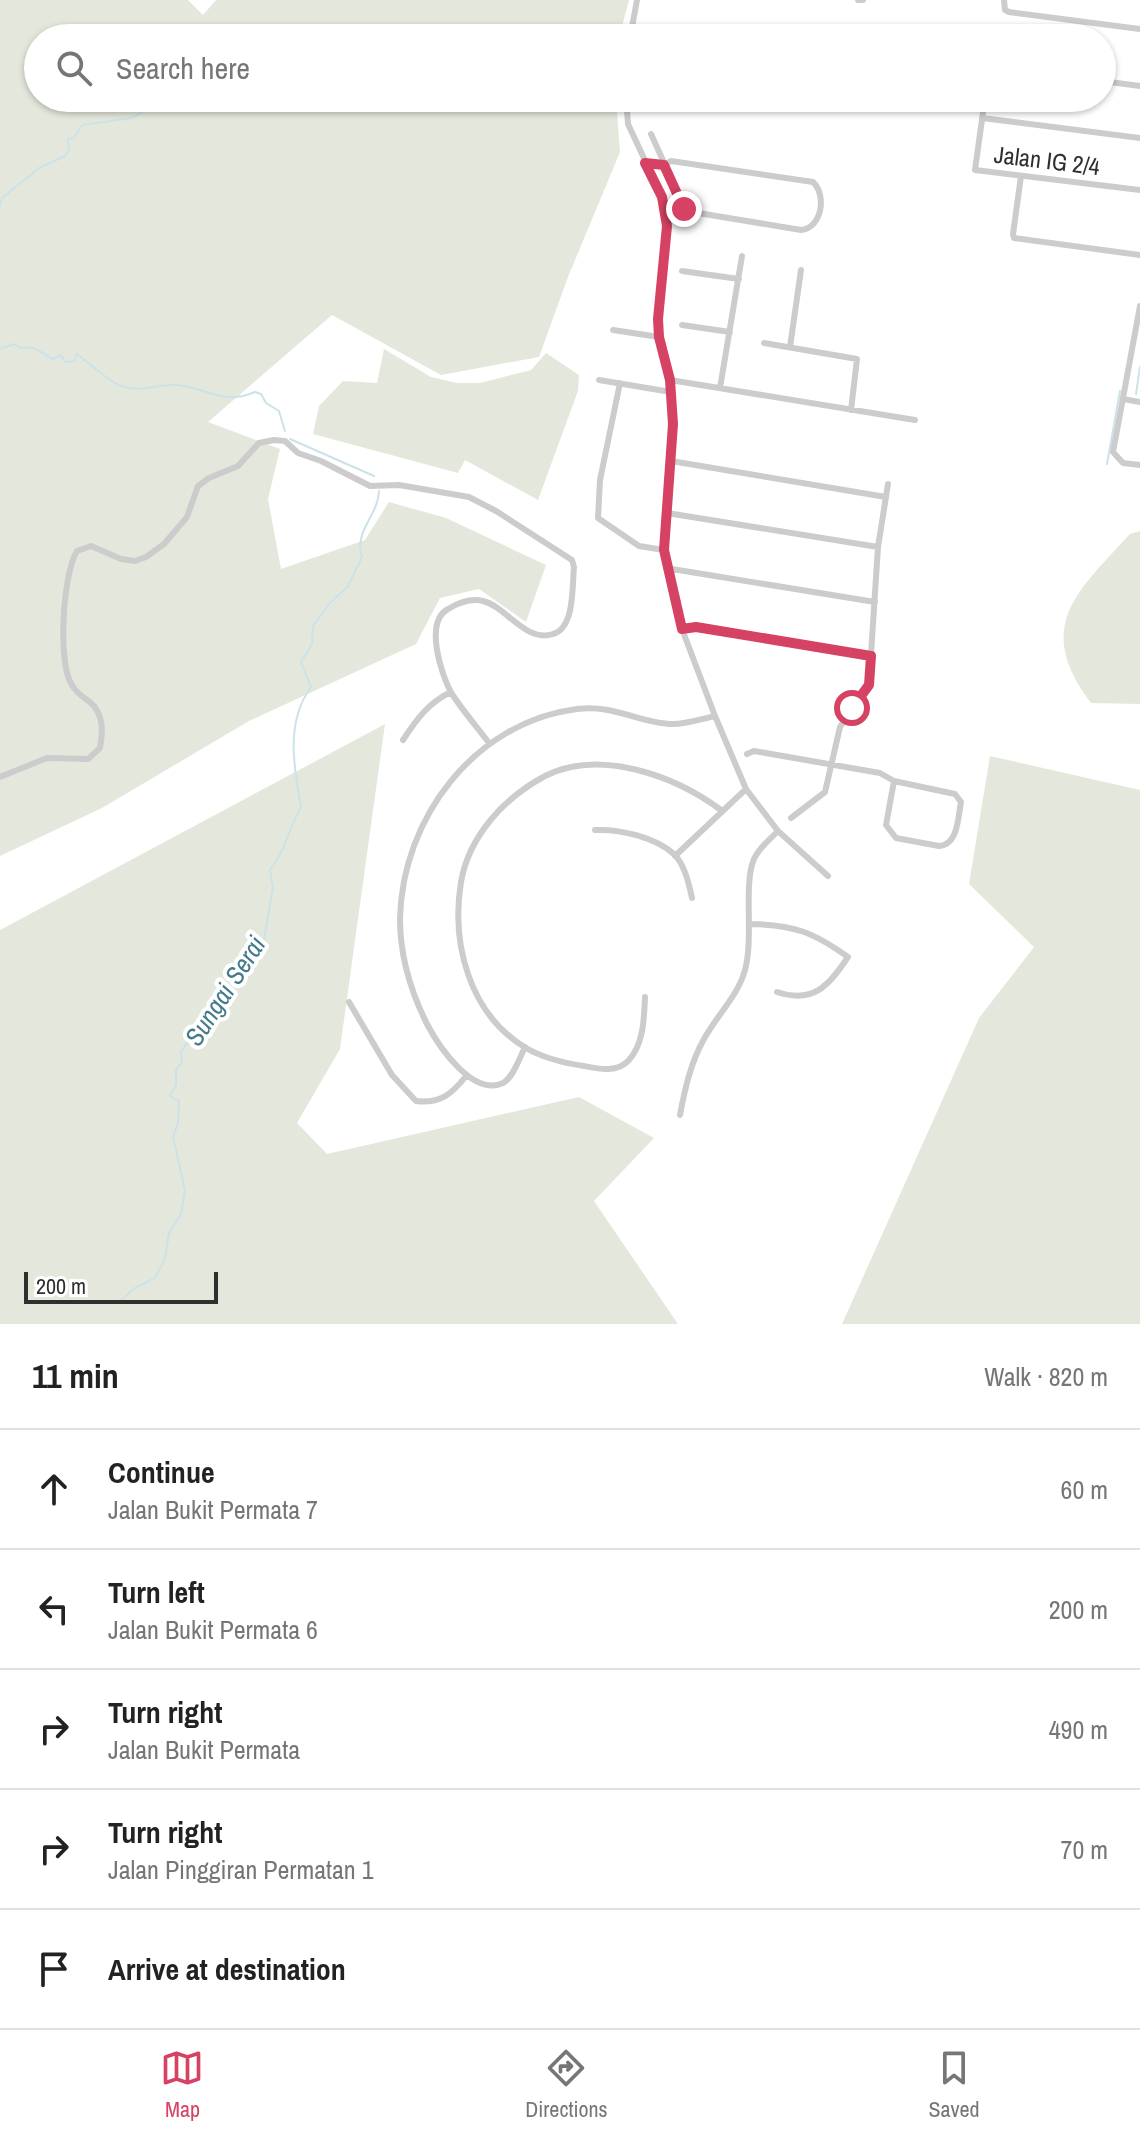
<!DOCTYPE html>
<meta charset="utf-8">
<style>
:root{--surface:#fff;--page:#f6f6f6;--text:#222;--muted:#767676;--line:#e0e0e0;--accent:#d64264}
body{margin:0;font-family:"Archivo Narrow",sans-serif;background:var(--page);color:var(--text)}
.scale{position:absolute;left:24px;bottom:20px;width:194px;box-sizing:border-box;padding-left:8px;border:4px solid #2f2f2f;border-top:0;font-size:22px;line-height:28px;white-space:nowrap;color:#2f2f2f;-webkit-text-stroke:6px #fff;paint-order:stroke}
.stop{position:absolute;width:24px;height:24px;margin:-18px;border:6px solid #d64264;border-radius:50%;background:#fff}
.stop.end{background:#d64264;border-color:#fff;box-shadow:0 2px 8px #0008}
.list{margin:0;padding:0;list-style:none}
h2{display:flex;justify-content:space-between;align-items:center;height:104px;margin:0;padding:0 32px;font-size:34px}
h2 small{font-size:26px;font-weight:400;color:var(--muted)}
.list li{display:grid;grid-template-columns:52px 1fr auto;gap:24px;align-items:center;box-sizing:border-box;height:120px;padding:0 32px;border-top:2px solid var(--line)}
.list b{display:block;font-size:30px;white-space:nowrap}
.list p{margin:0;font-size:26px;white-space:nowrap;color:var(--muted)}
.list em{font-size:26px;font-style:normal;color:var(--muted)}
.icon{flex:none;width:44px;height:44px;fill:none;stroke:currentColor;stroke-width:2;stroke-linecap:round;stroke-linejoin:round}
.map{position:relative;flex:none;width:1140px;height:1324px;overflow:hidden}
.search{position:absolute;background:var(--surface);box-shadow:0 2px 6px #0004;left:24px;right:24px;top:24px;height:88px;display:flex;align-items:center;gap:20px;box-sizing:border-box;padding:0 28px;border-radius:44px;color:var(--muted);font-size:30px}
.sheet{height:704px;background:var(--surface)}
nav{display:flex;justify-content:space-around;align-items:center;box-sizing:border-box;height:112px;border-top:2px solid var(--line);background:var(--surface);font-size:22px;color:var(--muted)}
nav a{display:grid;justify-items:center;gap:4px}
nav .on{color:var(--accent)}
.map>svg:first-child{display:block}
.green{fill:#e4e8dc}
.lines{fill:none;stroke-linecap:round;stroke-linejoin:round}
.stream{stroke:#cce2e9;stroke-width:2}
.minor{stroke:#ccc;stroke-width:6}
.route{stroke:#d64264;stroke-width:10}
.labels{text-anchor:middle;stroke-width:8;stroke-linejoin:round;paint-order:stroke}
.street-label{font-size:24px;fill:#2f2f2f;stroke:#fff}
.water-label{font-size:26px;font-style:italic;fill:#447a8a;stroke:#fff}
</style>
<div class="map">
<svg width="1140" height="1324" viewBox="0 0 1140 1324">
<rect width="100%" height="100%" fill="#fff"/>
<path class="green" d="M 0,0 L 188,0 L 203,15 L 216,0 L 629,0 L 619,38 L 38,38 L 38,98 L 616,98 L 620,152 L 568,277 L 539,357 L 441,375 L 332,315 L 208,422 L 280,449 L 268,499 L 281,569 L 365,540 L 389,502 L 446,518 L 546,565 L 526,622 L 479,589 L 440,598 L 416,644 L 249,721 L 102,808 L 0,856 Z
M 384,349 L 431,377 L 457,383 L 480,383 L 531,370 L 546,353 L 579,375 L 578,391 L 538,500 L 465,460 L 458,473 L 313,434 L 319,406 L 343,381 L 377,383 Z
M 1140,531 L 1140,704 L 1091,703 C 1033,626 1077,592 1130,534 Z
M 385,724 L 340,1049 L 297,1123 L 327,1154 L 579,1097 L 654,1138 L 594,1201 L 678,1324 L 0,1324 L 0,930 Z
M 990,756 L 1140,790 L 1140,1324 L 842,1324 L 979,1018 L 1034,947 L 969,884 Z"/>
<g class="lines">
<path class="stream" d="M 0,206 L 2,198 L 39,168 L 65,156 L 69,150 L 68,139 L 74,138 L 82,125 L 132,118 L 165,98
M 0,349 L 14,344 L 21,348 C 36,345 42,354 53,359 L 61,355 L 65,362 L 74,361 L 77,354 C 86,361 111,383 121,386 C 141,393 158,384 177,385 C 209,388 222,406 255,392 L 261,394 L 266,403 L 279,411 L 285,431
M 1136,394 L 1140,367
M 290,439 L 374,476
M 1107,464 L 1120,391
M 119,1302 L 135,1288 L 155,1278 L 165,1259 L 169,1233 L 181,1214 L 185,1190 L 173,1137 L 178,1123 L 179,1101 L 170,1096 L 176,1085 L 176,1070 L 182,1062 L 181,1052 L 201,1020 L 222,999 L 240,968 L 256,953 L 264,940 L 273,887 L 270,870 C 285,852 289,827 301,807 C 294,769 285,722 311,687 L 301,662 L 312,644 L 313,626 L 329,604 L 348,586 L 362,557 C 353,532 379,514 379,491"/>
<path class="minor" d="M 858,0 L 863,0
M 1004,0 L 1005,10 L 1009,12 L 1140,29
M 630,38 L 637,0
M 1102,81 L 1140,86
M 626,98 L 628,124 L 662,197 L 667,226 L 658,319 L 659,337 L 670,380 L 673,424 L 664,550 L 682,629 L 715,716 L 746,789 L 778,831 L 828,876
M 985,98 L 975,170 L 1140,190
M 982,118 L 1140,138
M 645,163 L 664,165 L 671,161 L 813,182 C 827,195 822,228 801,230 L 686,211 L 651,134
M 1021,176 L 1013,234 L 1014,238 L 1140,255
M 682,271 L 739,279
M 1140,306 L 1113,452 L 1123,463 L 1140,465
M 682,325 L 730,332
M 613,330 L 659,337
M 764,343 L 857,359 L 851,410
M 790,347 L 801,270
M 599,380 L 671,392
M 670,380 L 915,420
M 620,383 L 600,480 L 598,518 L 639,546 L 664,550
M 720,388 L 742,256
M 1123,399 L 1140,402
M 671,461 L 886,497
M 667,513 L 878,547
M 666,568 L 875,602
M 682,629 L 696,627 L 871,656
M 403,740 C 416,720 429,702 451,692
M 747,754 L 754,751 L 880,773 L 894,781 L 955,794 L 961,802 C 958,818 958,845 939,846 L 896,838 L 886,825 L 894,781
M 0,777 L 47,758 L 88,759 L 100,748 C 103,732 104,714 90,702 C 83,697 76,693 72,685 C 57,663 63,573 77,551 L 91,546 L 121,559 L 135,561 L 146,557 L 164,544 L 187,517 L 198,486 L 209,478 L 238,466 L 259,443 L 274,440 L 285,441 L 298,453 L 321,461 L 370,486 L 399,485 L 469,497 L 496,511 L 572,560 L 574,567 C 572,586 575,628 553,634 C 525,643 507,607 483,601 C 471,598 458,603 448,609 C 424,622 441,675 452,694 C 463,711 477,727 489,743
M 791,818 L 825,792 L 840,727 L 869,685 L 878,547 L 888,484
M 595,830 C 620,829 656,837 675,855 C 685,866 689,884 692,898
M 675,856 L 746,789
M 751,924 C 794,925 813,932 848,957 C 829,986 813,1004 777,992
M 645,997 C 644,1018 644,1043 629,1060 C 618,1073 599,1069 584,1066 C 564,1063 543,1058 526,1048 C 469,1014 451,943 461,882 C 469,836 504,798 545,776 C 600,748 675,776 721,810
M 349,1002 L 392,1075 L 416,1101 C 440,1104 452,1094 466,1076
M 525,1047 C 520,1057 513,1078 503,1083 C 473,1097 439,1047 427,1024 C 411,992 400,956 400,919 C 402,819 474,722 577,709 C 614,704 641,724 673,724 C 686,724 701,719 715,716
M 680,1115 C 685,1088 691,1062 704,1039 C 717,1015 738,996 745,970 C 754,937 743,885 754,859 C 759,848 769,840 778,831"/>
</g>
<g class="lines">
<path class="route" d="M 684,209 L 664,165 L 645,163 L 662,197 L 667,226 L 658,319 L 659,337 L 670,380 L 673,424 L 664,550 L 682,629 L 696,627 L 871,656 L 869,685 L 852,708"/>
</g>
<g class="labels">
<g class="street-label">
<text transform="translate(1047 161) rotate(7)" y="8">Jalan IG 2/4</text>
</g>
<g class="water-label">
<text transform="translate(225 991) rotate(-57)" y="9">Sungai Serai</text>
</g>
</g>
</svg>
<div class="scale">200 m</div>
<div class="stop" style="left:852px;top:708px"></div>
<div class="stop end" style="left:684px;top:209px"></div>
<div class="search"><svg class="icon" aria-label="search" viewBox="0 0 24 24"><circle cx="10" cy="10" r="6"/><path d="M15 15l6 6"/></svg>Search here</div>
</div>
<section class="sheet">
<h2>11 min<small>Walk · 820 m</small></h2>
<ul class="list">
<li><svg class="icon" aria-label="ahead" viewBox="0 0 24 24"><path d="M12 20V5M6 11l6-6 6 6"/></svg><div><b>Continue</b><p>Jalan Bukit Permata 7</p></div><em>60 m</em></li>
<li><svg class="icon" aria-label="left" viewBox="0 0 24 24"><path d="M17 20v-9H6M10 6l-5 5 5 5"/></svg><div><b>Turn left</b><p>Jalan Bukit Permata 6</p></div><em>200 m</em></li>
<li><svg class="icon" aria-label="right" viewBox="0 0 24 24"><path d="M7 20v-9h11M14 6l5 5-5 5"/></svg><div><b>Turn right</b><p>Jalan Bukit Permata</p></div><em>490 m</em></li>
<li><svg class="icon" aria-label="right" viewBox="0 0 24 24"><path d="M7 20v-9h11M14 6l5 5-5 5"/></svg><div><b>Turn right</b><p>Jalan Pinggiran Permatan 1</p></div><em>70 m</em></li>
<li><svg class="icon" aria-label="arrive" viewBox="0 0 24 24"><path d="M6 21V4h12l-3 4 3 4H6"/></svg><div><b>Arrive at destination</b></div></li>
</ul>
</section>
<nav>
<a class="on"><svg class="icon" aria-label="map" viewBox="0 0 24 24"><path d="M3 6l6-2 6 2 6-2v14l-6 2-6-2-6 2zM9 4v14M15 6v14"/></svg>Map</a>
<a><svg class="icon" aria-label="directions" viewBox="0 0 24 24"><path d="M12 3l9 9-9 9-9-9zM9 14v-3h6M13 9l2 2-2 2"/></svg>Directions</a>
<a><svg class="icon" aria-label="saved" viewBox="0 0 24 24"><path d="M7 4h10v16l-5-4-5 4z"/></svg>Saved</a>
</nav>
